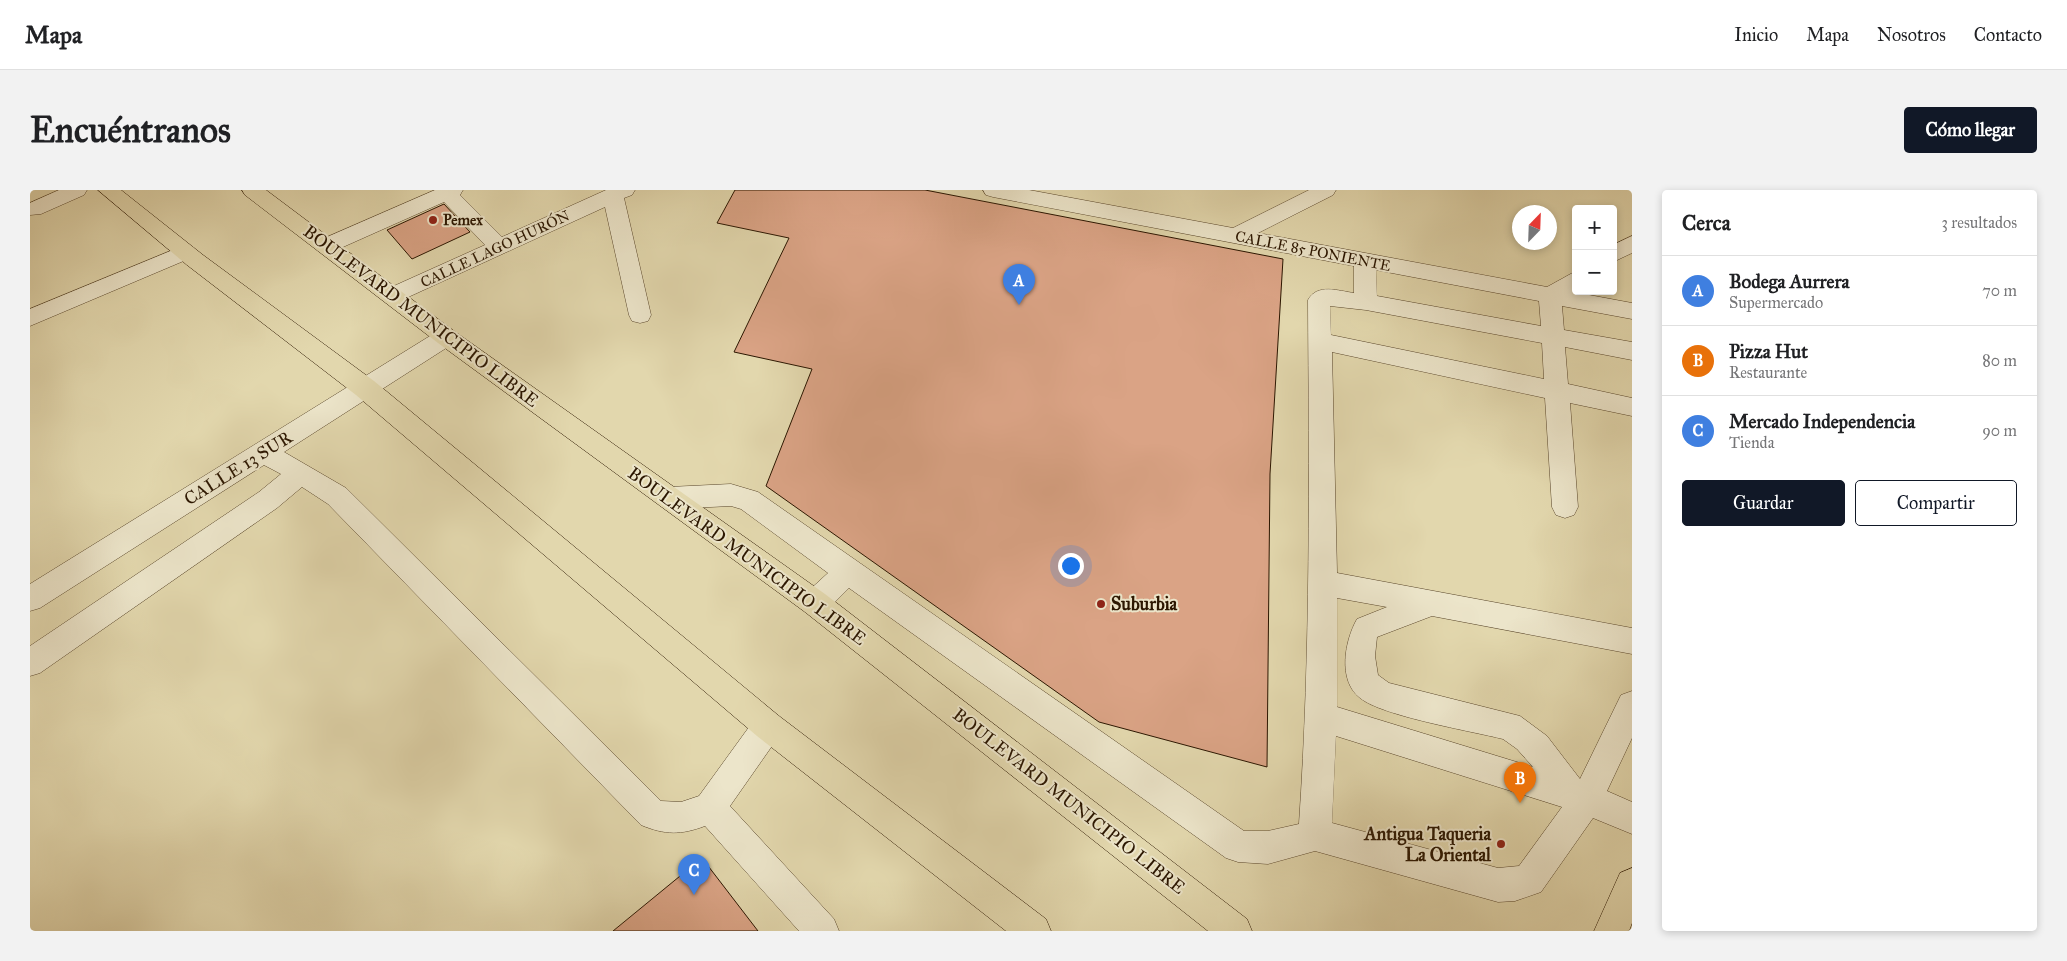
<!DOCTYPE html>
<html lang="es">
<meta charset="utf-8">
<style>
:root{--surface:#fff;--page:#f2f2f2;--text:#202124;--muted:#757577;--line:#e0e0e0;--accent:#111827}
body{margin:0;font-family:"IM FELL Great Primer",serif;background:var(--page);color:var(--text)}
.controls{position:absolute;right:15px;top:15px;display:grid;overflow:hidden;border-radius:5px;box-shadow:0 2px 8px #0003}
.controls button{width:45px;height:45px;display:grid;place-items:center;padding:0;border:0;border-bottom:1px solid var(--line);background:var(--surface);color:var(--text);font:25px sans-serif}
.compass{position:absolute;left:1482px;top:15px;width:45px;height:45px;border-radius:50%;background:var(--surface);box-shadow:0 2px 8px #0003;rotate:23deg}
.you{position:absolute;left:1040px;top:375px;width:18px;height:18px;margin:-12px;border:4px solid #fff;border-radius:50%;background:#1a73e8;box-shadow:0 0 0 8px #1a73e833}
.badge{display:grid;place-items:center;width:32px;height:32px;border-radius:50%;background:var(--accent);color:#fff;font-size:16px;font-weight:700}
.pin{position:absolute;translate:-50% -41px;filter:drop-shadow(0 1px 2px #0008)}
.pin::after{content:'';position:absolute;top:26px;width:18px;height:15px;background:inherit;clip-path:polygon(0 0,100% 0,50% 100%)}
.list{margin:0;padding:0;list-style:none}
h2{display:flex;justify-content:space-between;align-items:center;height:65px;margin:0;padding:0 20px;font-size:21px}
h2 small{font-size:16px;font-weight:400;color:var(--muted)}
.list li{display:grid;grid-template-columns:32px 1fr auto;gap:15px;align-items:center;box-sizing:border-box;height:70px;padding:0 20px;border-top:1px solid var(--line)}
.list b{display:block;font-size:19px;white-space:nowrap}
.list p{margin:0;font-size:16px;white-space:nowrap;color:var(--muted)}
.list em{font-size:16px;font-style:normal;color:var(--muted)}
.actions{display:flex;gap:10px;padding:15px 20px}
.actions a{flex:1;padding:11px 0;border:1px solid var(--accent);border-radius:5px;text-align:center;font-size:18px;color:var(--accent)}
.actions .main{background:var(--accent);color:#fff}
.map{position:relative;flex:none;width:1602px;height:741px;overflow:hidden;border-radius:5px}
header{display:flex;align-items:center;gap:30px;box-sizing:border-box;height:70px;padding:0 25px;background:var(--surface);border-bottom:1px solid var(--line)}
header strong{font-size:24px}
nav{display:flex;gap:28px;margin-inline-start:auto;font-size:18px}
.intro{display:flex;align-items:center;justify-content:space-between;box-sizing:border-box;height:120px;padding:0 30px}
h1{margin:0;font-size:35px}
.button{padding:12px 22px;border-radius:5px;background:var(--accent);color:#fff;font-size:18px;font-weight:700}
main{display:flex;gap:30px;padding:0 30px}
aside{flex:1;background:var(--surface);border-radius:5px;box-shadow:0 2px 8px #0003}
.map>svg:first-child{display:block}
.building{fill:#daa385;stroke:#2b1600}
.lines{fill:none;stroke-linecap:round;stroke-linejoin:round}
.minor-casing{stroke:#59462b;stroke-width:1}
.major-casing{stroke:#2b1600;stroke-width:1}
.minor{fill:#ece5ca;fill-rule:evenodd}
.major{fill:#e2d7ad;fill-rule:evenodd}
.poi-dot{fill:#8f2418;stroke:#ece5ca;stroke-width:2}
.labels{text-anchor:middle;stroke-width:4;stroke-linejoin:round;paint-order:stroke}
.far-poi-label{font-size:15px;font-weight:bold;fill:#2b1600;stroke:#ece5ca;text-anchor:start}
.far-street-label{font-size:15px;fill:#2b1600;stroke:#ece5ca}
.street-label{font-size:18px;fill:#2b1600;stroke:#ece5ca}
.poi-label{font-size:18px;font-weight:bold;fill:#2b1600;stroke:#ece5ca;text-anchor:start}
</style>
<header>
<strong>Mapa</strong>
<nav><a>Inicio</a><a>Mapa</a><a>Nosotros</a><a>Contacto</a></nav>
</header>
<div class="intro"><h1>Encuéntranos</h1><a class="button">Cómo llegar</a></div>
<main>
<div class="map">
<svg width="1602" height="741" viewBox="0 0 1602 741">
<rect width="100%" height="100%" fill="#e2d7ad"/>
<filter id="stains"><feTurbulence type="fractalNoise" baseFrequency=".004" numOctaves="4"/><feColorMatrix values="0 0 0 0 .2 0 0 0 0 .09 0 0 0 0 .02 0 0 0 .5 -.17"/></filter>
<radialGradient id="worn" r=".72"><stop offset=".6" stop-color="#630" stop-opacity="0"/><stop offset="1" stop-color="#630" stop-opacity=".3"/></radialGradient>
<path class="building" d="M 705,0 L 895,0 L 1253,69 L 1240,284 L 1237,577 L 1069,532 L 736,296 L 782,179 L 704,162 L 759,48 L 687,33 Z
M 414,14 L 440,42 L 382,69 L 357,40 Z
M 672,668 L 728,741 L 583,741 Z"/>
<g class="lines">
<defs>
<path id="minor" d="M 29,0 L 57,0 L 54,5 L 11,24 L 0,25 L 0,13 Z
M 405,0 L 433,0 L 430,5 L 472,47 L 576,0 L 605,0 L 602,5 L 594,8 L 621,125 L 618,131 L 610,133 L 602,131 L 599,125 L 575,17 L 363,114 L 355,112 L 352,106 L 355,100 L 455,55 L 414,12 L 304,61 L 296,63 L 288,61 L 285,56 L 288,51 Z
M 953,0 L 999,0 L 1203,38 L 1279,0 L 1306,0 L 1303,5 L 1228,43 L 1517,97 L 1546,81 L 1546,100 L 1543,102 L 1602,113 L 1602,129 L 1532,116 L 1534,140 L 1602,152 L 1602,170 L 1535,157 L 1538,194 L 1602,208 L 1602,226 L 1540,213 L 1548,317 L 1544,325 L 1535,328 L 1526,325 L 1522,317 L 1515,208 L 1302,162 L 1307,383 L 1602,438 L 1602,464 L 1402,426 L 1347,447 L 1345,466 L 1348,485 L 1359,493 L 1490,526 L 1517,546 L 1550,589 L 1591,505 L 1602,501 L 1602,548 L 1577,601 L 1602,612 L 1602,644 L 1563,628 L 1511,702 L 1485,711 L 1468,712 L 1285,661 L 1238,674 L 1208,672 L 1196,668 L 819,398 L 795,422 L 785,425 L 775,422 L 771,413 L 775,404 L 798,383 L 711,319 L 701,316 L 639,319 L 630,316 L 626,308 L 630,300 L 639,297 L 701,294 L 728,302 L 1214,641 L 1238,641 L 1269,634 C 1281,459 1279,284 1278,110 C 1287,93 1309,101 1324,103 L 1324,76 L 963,7 L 956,5 ZM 1346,80 L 1509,111 L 1511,136 L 1347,106 ZM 1300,116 L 1336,120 L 1512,153 L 1514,189 L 1301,145 ZM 1307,408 L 1357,417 L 1327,429 C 1315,450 1307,490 1330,508 C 1352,526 1441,541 1473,549 L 1487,559 L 1503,577 L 1307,517 ZM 1306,546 L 1532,617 L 1489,676 L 1468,678 L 1302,633 Z
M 1602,46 L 1602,63 L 1583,72 L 1583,55 Z
M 155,55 L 163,57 L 166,62 L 163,67 L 0,136 L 0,119 Z
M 416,138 L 424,141 L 428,147 L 424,153 L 254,262 L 316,298 L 631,611 L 651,612 L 669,606 L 727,526 L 738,521 L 749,526 L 753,536 L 749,546 L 700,616 L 804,729 L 809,741 L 769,741 L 675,636 C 651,645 635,645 611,635 L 298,314 L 272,297 L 247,318 L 10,483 L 0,486 L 0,456 L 229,302 L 251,284 L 234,275 L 10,418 L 0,421 L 0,394 L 408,141 Z"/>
<path id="major" d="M 68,0 L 91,0 L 173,65 L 344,191 L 749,526 L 1016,729 L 1021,741 L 976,741 L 727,546 L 326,205 L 157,75 Z
M 212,0 L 236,0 L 424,141 L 795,404 L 1217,729 L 1222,741 L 1178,741 L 775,422 L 408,153 L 215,5 Z
M 1602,678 L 1602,733 L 1599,741 L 1564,741 L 1590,683 Z"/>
</defs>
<use href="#minor" class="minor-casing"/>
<use href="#major" class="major-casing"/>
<use href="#minor" class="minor"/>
<use href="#major" class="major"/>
</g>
<g class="poi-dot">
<circle cx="403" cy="30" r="5"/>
<circle cx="1071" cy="414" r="5"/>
<circle cx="1471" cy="654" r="5"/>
</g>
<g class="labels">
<g class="far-poi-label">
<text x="413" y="35">Pemex</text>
</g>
<g class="far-street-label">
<text transform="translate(465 59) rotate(-25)" y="5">CALLE LAGO HURÓN</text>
<text transform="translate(1283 61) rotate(11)" y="5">CALLE 85 PONIENTE</text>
</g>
<g class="street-label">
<text transform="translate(391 126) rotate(37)" y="6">BOULEVARD MUNICIPIO LIBRE</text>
<text transform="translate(208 278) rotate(-32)" y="6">CALLE 13 SUR</text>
<text transform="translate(717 366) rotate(36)" y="6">BOULEVARD MUNICIPIO LIBRE</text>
<text transform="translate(1039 611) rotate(38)" y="6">BOULEVARD MUNICIPIO LIBRE</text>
</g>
<g class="poi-label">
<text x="1081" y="420">Suburbia</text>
<text x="1461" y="650" text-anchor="end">Antigua Taqueria<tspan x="1461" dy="21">La Oriental</tspan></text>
</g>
</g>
<rect width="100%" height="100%" filter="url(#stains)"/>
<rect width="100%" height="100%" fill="url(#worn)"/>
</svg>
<div class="controls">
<button>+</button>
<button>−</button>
</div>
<svg class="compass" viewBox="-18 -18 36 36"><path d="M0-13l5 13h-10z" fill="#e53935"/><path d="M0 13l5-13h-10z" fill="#757577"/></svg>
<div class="you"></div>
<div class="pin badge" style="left:989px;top:115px;background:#3f7fe0">A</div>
<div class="pin badge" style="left:1490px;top:613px;background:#e8710a">B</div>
<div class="pin badge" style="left:664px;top:705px;background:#3f7fe0">C</div>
</div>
<aside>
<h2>Cerca<small>3 resultados</small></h2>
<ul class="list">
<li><span class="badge" style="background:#3f7fe0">A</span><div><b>Bodega Aurrera</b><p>Supermercado</p></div><em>70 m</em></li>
<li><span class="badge" style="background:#e8710a">B</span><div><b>Pizza Hut</b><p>Restaurante</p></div><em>80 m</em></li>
<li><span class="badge" style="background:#3f7fe0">C</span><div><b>Mercado Independencia</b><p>Tienda</p></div><em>90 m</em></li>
</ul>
<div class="actions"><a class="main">Guardar</a><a>Compartir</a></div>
</aside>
</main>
